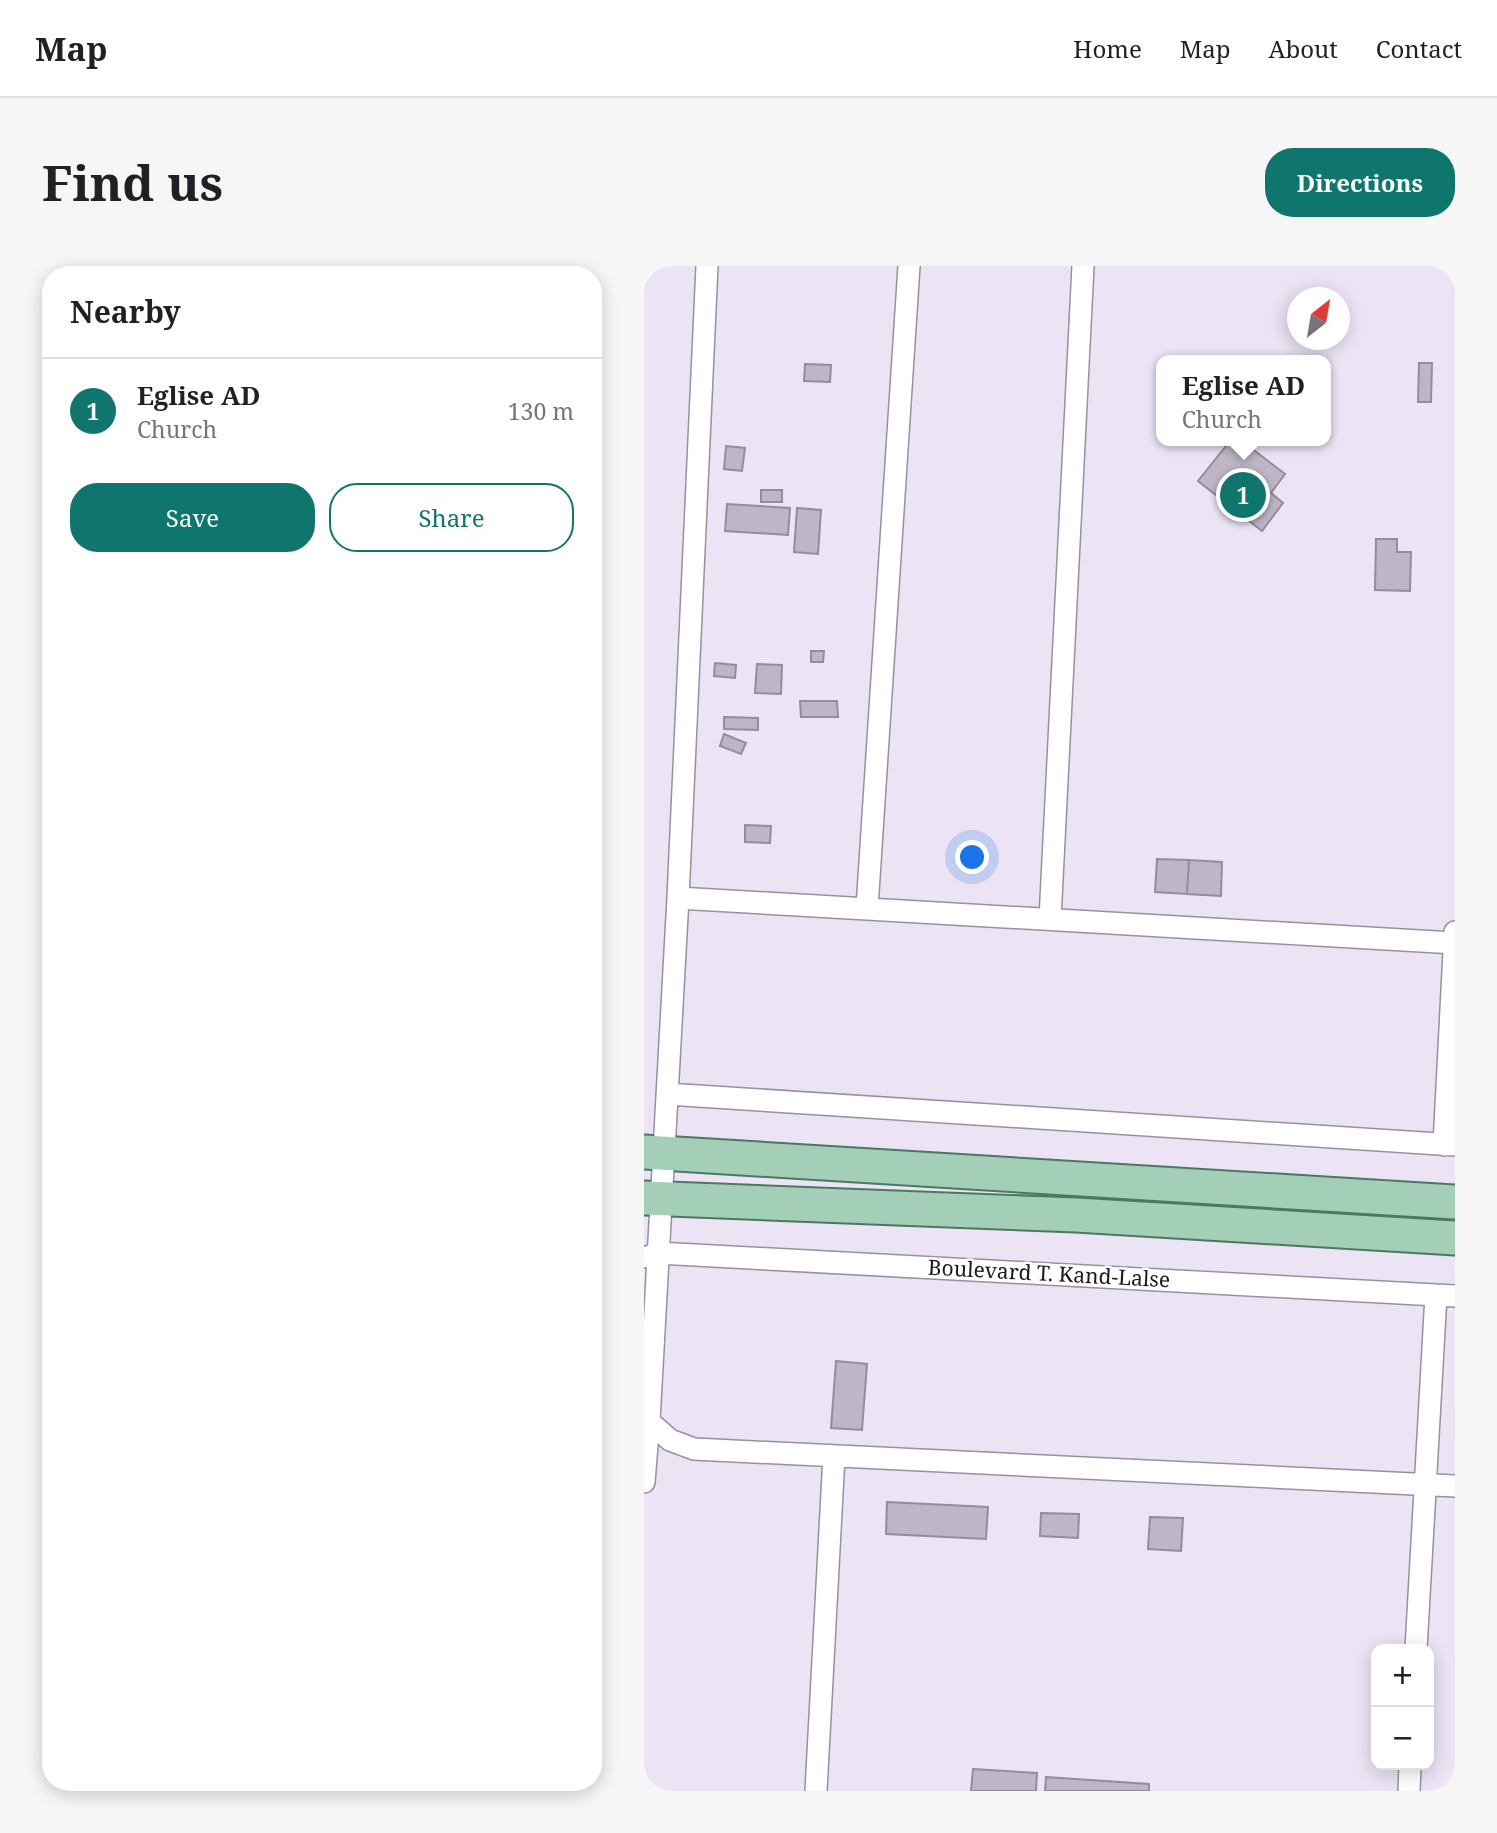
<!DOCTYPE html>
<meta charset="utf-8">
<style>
:root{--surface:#fff;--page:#f6f6f6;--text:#202124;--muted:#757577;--line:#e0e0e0;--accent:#0f766e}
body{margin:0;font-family:"Noto Serif",serif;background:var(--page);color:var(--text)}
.controls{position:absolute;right:21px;bottom:21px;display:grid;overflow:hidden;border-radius:14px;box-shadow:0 4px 18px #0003}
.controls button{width:63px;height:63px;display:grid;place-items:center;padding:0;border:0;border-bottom:2px solid var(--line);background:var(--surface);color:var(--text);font:35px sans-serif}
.compass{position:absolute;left:643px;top:21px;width:63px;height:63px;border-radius:50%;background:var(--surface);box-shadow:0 4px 18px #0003;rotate:31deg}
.you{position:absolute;left:329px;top:592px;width:24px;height:24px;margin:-18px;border:5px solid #fff;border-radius:50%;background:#1a73e8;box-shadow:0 0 0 10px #1a73e833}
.badge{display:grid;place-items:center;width:46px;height:46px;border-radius:50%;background:var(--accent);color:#fff;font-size:23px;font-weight:700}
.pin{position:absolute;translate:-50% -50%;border:4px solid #fff;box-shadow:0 2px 7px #0006}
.popup{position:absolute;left:512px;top:89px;width:175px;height:91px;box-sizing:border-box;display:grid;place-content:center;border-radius:14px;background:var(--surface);filter:drop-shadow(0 2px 5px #0005);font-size:23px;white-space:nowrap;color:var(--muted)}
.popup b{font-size:26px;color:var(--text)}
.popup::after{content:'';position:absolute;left:50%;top:100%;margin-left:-14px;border:14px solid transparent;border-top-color:var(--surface)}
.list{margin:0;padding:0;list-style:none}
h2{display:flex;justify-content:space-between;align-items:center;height:91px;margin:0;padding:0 28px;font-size:30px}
h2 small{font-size:23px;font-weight:400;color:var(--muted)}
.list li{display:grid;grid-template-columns:46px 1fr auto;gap:21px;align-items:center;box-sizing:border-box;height:105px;padding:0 28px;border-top:2px solid var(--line)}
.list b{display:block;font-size:26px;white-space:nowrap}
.list p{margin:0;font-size:23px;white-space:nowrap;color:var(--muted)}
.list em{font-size:23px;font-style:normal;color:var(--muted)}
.actions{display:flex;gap:14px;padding:21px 28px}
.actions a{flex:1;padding:16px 0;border:2px solid var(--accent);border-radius:28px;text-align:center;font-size:24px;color:var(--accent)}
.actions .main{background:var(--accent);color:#fff}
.map{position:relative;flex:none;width:811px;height:1525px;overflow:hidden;border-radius:28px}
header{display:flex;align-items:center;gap:42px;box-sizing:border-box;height:98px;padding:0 35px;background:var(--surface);border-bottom:2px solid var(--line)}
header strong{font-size:33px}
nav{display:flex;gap:38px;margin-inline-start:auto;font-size:24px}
.intro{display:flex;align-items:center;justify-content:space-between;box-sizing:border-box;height:168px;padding:0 42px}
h1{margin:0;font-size:49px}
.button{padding:18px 32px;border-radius:28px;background:var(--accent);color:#fff;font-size:24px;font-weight:700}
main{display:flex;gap:42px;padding:0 42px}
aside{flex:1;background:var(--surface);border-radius:28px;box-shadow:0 4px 18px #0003}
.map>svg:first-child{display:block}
.building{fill:#beb6c6;stroke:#948c9b;stroke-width:2}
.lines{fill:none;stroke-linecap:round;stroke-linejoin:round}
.street-casing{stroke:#9890a0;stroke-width:24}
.primary-casing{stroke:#4b7862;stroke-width:37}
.street{stroke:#fff;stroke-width:21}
.primary{stroke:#a3ceb7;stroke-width:33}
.labels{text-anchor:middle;stroke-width:5;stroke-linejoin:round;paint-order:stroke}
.street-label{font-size:21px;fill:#1a171d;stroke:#fff}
</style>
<header>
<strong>Map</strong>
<nav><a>Home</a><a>Map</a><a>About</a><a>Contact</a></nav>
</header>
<div class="intro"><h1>Find us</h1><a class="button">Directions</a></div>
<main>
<aside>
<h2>Nearby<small></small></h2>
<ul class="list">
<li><span class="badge">1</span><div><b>Eglise AD</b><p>Church</p></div><em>130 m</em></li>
</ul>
<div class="actions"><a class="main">Save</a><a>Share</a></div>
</aside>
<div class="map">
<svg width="811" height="1525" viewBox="0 0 811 1525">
<rect width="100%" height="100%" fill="#ece3f4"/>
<path class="building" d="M 775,97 L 788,97 L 787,136 L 774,136 Z
M 161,98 L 187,99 L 186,116 L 160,115 Z
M 586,175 L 598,175 L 641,208 L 627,227 L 639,237 L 618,265 L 554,215 Z
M 82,180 L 101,182 L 98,205 L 80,203 Z
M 117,224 L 138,224 L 138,236 L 117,236 Z
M 83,238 L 146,242 L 144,269 L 81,265 Z
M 153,242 L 177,244 L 174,288 L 150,286 Z
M 732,273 L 753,273 L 753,286 L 767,286 L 766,325 L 731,324 Z
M 167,385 L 180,385 L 179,396 L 167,396 Z
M 71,397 L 92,399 L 91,412 L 70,410 Z
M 113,398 L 138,399 L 137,428 L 111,427 Z
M 156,435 L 193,435 L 194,451 L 157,451 Z
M 80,451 L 114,452 L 114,464 L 80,463 Z
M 80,468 L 102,477 L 97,488 L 76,480 Z
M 101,559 L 127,560 L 126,577 L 101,576 Z
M 513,593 L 545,594 L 543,628 L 511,626 Z
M 545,594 L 578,596 L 577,630 L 543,628 Z
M 192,1095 L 223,1098 L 218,1164 L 187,1162 Z
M 243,1236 L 344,1241 L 342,1273 L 242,1268 Z
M 397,1247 L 435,1248 L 434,1272 L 396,1270 Z
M 506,1251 L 539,1252 L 537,1285 L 504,1283 Z
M 329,1503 L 393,1507 L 392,1525 L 327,1525 Z
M 402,1511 L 505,1518 L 505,1525 L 401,1525 Z"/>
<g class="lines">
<defs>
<path id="street" d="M 34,632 L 811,677
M 223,642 L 265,0
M 406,653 L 439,0
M 23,828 L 811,879
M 800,879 L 811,666
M 3,991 L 14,987 L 811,1030
M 0,1151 L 26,1174 L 50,1183 L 811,1220
M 0,1216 L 5,1155 L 34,632 L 63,0
M 772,1383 L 792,1029
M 172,1525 L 190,1190
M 765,1525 L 766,1499"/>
<path id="primary" d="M 0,886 L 811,936
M 0,932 L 432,949 L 811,972"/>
</defs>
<use href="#street" class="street-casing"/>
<use href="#primary" class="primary-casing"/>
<use href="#street" class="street"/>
<use href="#primary" class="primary"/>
</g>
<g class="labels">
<g class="street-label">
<text transform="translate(405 1008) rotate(3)" y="7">Boulevard T. Kand-Lalse</text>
</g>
</g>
</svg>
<div class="controls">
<button>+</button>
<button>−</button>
</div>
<svg class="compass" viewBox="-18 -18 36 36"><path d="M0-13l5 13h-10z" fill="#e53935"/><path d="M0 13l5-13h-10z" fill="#757577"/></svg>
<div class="you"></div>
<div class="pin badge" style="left:599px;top:229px">1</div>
<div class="popup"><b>Eglise AD</b>Church</div>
</div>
</main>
